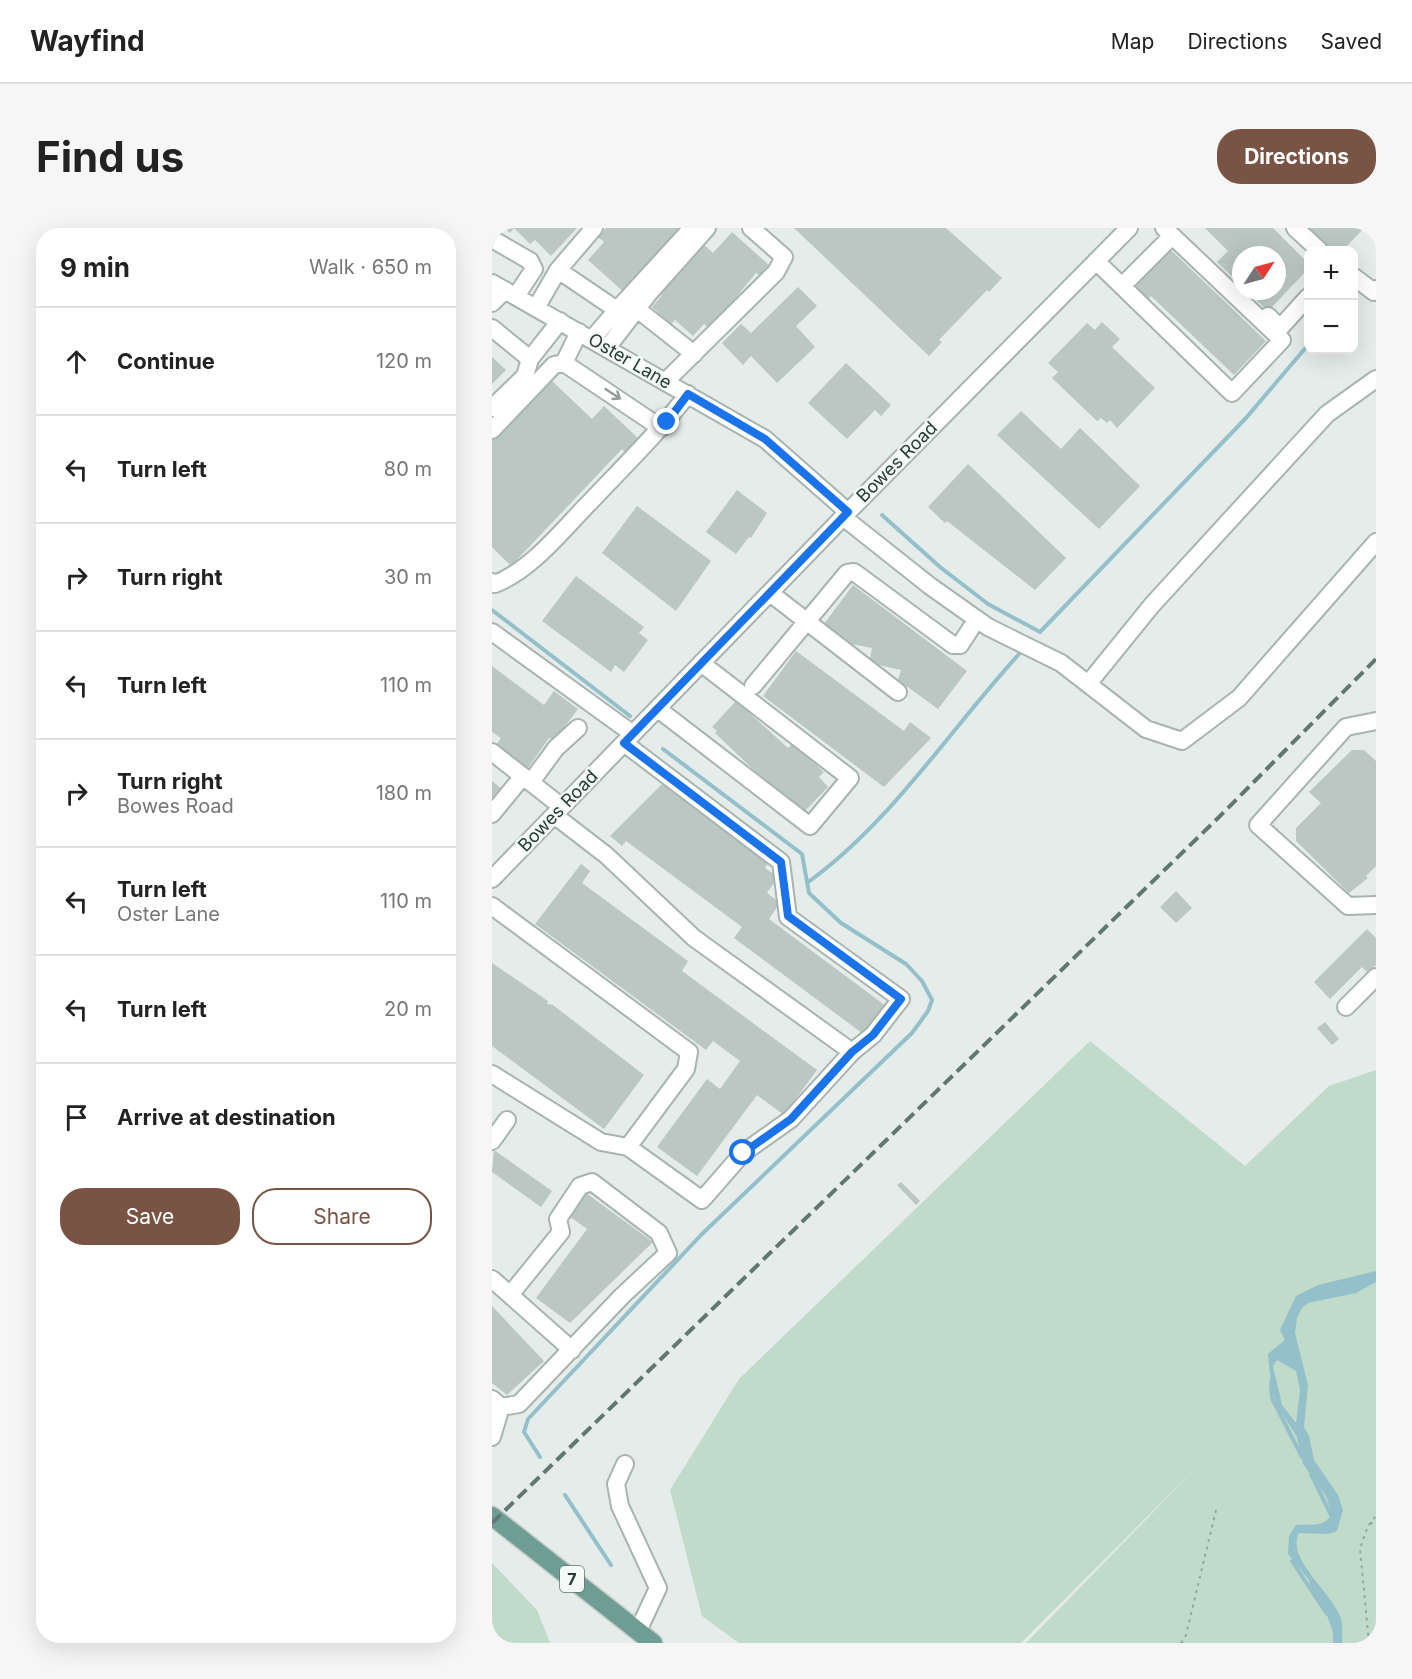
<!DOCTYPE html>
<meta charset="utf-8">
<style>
:root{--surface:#fff;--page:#f6f6f6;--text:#222;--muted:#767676;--line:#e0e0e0;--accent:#795343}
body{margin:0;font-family:Inter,sans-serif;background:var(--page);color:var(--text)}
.controls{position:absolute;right:18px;top:18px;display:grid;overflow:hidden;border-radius:12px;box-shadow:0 6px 24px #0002}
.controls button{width:54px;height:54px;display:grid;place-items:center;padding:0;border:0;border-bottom:2px solid var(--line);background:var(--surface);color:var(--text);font:30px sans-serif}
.compass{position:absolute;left:740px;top:18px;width:54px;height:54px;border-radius:50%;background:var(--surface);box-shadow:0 6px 24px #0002;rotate:54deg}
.stop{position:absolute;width:18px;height:18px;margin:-14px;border:4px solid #1a73e8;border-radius:50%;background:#fff}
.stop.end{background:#1a73e8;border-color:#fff;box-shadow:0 2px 6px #0008}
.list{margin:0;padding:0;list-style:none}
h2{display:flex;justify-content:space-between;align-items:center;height:78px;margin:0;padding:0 24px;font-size:26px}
h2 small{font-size:20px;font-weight:400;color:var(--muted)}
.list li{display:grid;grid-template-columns:39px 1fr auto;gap:18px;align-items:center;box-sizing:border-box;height:108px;padding:0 24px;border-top:2px solid var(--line)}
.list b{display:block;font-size:22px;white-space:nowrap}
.list p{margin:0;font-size:20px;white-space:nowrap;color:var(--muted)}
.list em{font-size:20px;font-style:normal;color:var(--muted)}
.actions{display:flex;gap:12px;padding:18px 24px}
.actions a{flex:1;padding:14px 0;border:2px solid var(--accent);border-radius:24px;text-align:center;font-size:21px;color:var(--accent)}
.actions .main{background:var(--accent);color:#fff}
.icon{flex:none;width:33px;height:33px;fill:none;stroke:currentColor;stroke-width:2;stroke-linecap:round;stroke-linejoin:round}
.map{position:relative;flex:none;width:884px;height:1415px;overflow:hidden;border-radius:24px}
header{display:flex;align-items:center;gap:36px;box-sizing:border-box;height:84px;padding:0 30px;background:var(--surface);border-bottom:2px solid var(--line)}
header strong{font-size:28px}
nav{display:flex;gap:33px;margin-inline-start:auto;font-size:21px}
.intro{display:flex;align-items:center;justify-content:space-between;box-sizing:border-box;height:144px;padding:0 36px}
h1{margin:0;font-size:42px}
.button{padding:15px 27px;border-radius:24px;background:var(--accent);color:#fff;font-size:21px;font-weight:700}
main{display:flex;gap:36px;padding:0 36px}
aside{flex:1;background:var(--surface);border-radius:24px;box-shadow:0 6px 24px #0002}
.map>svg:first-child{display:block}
.green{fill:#c0dbc9}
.water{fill:#93c0cb;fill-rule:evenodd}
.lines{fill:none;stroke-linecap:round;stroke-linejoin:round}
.stream{stroke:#93c0cb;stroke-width:4}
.building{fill:#bac7c2}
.minor-casing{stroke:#a8b4b0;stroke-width:20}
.major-casing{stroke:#c2c8c7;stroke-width:21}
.path{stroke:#89ada3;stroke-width:2;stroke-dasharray:3 4.5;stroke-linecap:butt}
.minor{stroke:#fff;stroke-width:16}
.major{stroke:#6e9d93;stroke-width:18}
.rail{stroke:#617872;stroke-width:4;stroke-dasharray:12 6;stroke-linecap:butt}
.oneway{stroke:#929e9b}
.route{stroke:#1a73e8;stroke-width:8}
.labels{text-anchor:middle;stroke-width:5;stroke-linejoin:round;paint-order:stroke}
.shield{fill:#f5f9f7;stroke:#647571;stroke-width:1.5}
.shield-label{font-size:16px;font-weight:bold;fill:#263c37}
.street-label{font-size:18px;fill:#263c37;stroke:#f5f9f7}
</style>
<header>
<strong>Wayfind</strong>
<nav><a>Map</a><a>Directions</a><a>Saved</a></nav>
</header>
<div class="intro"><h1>Find us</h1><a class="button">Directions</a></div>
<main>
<aside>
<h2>9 min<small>Walk · 650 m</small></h2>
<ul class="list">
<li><svg class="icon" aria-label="ahead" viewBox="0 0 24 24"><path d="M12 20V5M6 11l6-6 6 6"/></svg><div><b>Continue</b></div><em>120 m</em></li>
<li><svg class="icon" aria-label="left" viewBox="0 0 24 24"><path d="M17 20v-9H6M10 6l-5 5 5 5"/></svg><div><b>Turn left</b></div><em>80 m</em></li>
<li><svg class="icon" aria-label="right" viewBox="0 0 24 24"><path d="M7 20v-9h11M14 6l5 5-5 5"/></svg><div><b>Turn right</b></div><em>30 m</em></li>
<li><svg class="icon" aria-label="left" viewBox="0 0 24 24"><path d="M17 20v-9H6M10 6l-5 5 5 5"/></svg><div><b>Turn left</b></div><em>110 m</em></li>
<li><svg class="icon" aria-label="right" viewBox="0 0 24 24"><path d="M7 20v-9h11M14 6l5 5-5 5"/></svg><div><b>Turn right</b><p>Bowes Road</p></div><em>180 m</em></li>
<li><svg class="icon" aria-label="left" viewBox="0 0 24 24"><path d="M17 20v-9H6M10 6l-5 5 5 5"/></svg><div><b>Turn left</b><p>Oster Lane</p></div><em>110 m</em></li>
<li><svg class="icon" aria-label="left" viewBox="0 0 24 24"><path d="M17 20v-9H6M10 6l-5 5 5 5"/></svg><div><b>Turn left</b></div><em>20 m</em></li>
<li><svg class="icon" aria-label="arrive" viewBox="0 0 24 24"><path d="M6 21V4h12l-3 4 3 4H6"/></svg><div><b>Arrive at destination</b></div></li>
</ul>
<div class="actions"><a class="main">Save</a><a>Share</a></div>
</aside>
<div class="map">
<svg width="884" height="1415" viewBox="0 0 884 1415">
<rect width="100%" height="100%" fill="#e5ece9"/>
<path class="green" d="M 598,813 L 753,938 L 837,858 L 884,842 L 884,1415 L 534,1415 L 704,1240 L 529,1415 L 247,1415 L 210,1388 L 178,1262 L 247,1151 Z
M 0,1335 L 45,1382 L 58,1415 L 0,1415 Z"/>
<path class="water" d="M 884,1043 L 884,1054 L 864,1065 L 816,1075 L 810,1080 L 805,1090 L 803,1105 L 816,1157 L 812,1199 L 817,1208 L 822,1232 L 846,1267 L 851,1282 L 845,1303 L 836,1306 L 807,1305 C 793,1331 842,1366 849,1391 C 851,1398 850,1408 850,1415 L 841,1415 L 841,1404 L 832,1379 L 819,1360 L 817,1352 L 796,1326 L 797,1308 L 804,1297 C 818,1296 834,1300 840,1285 L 834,1268 L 811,1236 L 805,1209 L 785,1177 L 779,1157 L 776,1126 L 793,1112 L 788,1102 L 804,1068 L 826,1057 ZM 785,1132 L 804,1143 L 808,1162 L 804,1195 L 790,1177 L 781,1138 Z"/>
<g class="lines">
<path class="stream" d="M 862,64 L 864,61
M 390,287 L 448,339 L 496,376 L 548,404 L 754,190 L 816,117
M 0,382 L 138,488
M 315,655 C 400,594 458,501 528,425
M 779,1154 L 780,1170 L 810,1229
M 48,1229 L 32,1204 L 36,1191 L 210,1006 L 420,805 L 436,783 L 440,772 L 430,753 L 414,736 L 349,695 L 317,665 L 310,626 L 171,521
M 819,1246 L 841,1291
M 73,1267 L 119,1337
M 800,1333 L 835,1386"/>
</g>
<path class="building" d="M 13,0 L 85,0 L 59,28 L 43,12 L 38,16 L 22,0 L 18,5 Z
M 114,0 L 194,0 L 135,67 L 96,32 L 112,14 L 106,9 Z
M 302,0 L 454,0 L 510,50 L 497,64 L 495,62 L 447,112 L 450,114 L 437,128 Z
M 713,0 L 781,0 L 816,35 L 816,41 L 776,83 L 755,63 L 785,63 L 785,27 L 749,27 L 749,57 L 725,34 L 736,23 Z
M 816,0 L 872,0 L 851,22 L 840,22 Z
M 240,4 L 278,38 L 269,48 L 264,45 L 218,101 L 212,96 L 201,108 L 183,92 L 179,96 L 160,79 L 170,67 L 164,62 L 208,13 L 221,25 Z
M 676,22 L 680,23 L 774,113 L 742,147 L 659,68 L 651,77 L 639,62 Z
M 306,59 L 325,78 L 304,98 L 323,119 L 285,155 L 259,128 L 251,137 L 230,115 L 249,96 L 259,105 Z
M 610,94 L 628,111 L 620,119 L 663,160 L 625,200 L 618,192 L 615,195 L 609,190 L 605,193 L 560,150 L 566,144 L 556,135 L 595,95 L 603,102 Z
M 0,129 L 14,142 L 0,156 Z
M 354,135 L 399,177 L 389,188 L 383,182 L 355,211 L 316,175 Z
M 58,151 L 100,191 L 112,178 L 148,212 L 135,226 L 130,221 L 19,338 L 0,319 L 0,212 Z
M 529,183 L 569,221 L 588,200 L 648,258 L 607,301 L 505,207 Z
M 476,236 L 574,330 L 543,362 L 455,293 L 453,295 L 436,279 Z
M 245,262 L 275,285 L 259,310 L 257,309 L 244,326 L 214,304 Z
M 145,278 L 219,333 L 184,383 L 110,325 Z
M 84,348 L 152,399 L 147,405 L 156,412 L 132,444 L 123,437 L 119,444 L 50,393 Z
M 361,357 L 475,443 L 446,481 L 406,452 L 409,442 L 387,437 L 378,431 L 380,420 L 359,416 L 332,396 Z
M 304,423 L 412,503 L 418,494 L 439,510 L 392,559 L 271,468 Z
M 0,438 L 52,477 L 62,463 L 86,481 L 62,513 L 57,510 L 36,540 L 4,517 L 9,510 L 0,504 Z
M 244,473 L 296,520 L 301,515 L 332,544 L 327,549 L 336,559 L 309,587 L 223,505 L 225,503 L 220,499 Z
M 860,522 L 872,522 L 884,533 L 884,638 L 874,648 L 876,650 L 857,665 L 804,613 L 804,600 L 829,575 L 817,564 Z
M 0,553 L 10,561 L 0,574 Z
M 170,556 L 276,635 L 273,640 L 286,649 L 275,665 L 288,675 L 277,691 L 398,781 L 374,808 L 242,710 L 250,699 L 134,613 L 130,618 L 118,608 Z
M 89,636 L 98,643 L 90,655 L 196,733 L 190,743 L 325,842 L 292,887 L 265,867 L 205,948 L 165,919 L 215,851 L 228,861 L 248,833 L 221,813 L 214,822 L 43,696 Z
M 684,663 L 700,680 L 684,695 L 668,679 Z
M 875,701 L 884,710 L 884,737 L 876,745 L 870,739 L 838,771 L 822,754 Z
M 0,735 L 56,773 L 55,776 L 61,777 L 152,847 L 112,901 L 0,818 Z
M 833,794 L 847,811 L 840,817 L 825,800 Z
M 2,922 L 60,963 L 49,979 L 0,944 Z
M 409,954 L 428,973 L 424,977 L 405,957 Z
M 94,965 L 161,1014 L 78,1095 L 44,1070 L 95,1001 L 77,988 Z
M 0,1078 L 52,1133 L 15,1167 L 0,1155 Z"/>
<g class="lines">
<defs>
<path id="minor" d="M 803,0 L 827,22
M 0,11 L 38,33 L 42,41 L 24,68
M 604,33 L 740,165 L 790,112 L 672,0
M 66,42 L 125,82 L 100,111
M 862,49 L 882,64 L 884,61
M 0,55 L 273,211 L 356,284
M 630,58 L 680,8
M 0,75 L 13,62
M 44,80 L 66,42 L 102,0
M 145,81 L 202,126
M 125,82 L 200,0
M 776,88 L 788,100 L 816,69
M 0,100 L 38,131
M 115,120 L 158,64 L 215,0
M 72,135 L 169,200
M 174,153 L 284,44 L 292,29 L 259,0
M 0,180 L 33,148 L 38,131 L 68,93
M 0,202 L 62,137 L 72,135 L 87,104
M 351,289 L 438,358 L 496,399 L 569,435 L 654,501 L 690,513 L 747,470 L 884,314
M 0,354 L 3,356 C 41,341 71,301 100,272 C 133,237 167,204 196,166
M 278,365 L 406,464
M 0,404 L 141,506
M 596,456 L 660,377 L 835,186 L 884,151
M 261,458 L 355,345 L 362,344 L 461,417 L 468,417 L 485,391
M 166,481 L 318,598 L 358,550 L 209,435
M 884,493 L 854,499 L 766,597 L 856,678 L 884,677
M 132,515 L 289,634 L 296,689 L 409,771 L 381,807 L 360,824
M 0,524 L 70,579
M 39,554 L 64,520 L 86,500
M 0,586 L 31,548
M 62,587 L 114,627 L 202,710 L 360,824 L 299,891 L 251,925 L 210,972 L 136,919
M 0,651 L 356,284 L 637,0
M 0,678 L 197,824 L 194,841 L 136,919 L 109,914 L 0,846
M 854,779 L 884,749
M 0,913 L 15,892
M 0,1051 L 18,1067
M 0,1171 L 9,1179 L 27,1176 L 130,1068 L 176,1025 L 167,1005 L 100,954 L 88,958 L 66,991 L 69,1004 L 18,1067 L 80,1122
M 0,1209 L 9,1179
M 133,1236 L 124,1256 L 128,1278 L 166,1360 L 146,1403"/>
<path id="major" d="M 0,1288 L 161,1415"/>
</defs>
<use href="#minor" class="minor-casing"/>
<use href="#major" class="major-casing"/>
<path class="path" d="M 878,1296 L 884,1293
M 689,1415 L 694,1407 L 725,1278
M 877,1415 L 868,1321 L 876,1298 L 884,1288"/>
<use href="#minor" class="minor"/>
<use href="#major" class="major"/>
<path class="rail" d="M 0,1295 L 726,590 L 884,431"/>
</g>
<defs><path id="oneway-shaft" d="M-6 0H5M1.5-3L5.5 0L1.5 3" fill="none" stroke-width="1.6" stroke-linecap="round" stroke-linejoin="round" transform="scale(1.5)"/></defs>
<use class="oneway" href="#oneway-shaft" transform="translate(121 166) rotate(33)"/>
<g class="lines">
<path class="route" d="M 175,194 L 196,166 L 273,211 L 356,284 L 132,515 L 289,634 L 296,688 L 409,771 L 381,807 L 360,824 L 299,891 L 251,925"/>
</g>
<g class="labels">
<rect class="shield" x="68" y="1338" width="24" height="26" rx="4.5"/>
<g class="shield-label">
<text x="80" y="1357">7</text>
</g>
<g class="street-label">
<text transform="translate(138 133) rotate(30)" y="6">Oster Lane</text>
<text transform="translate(405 234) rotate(-45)" y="6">Bowes Road</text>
<text transform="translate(66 583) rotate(-46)" y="6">Bowes Road</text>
</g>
</g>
</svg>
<div class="controls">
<button>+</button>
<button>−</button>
</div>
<svg class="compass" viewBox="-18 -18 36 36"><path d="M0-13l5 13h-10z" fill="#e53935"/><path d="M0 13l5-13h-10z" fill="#767676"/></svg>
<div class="stop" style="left:251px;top:925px"></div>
<div class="stop end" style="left:175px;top:194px"></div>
</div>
</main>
